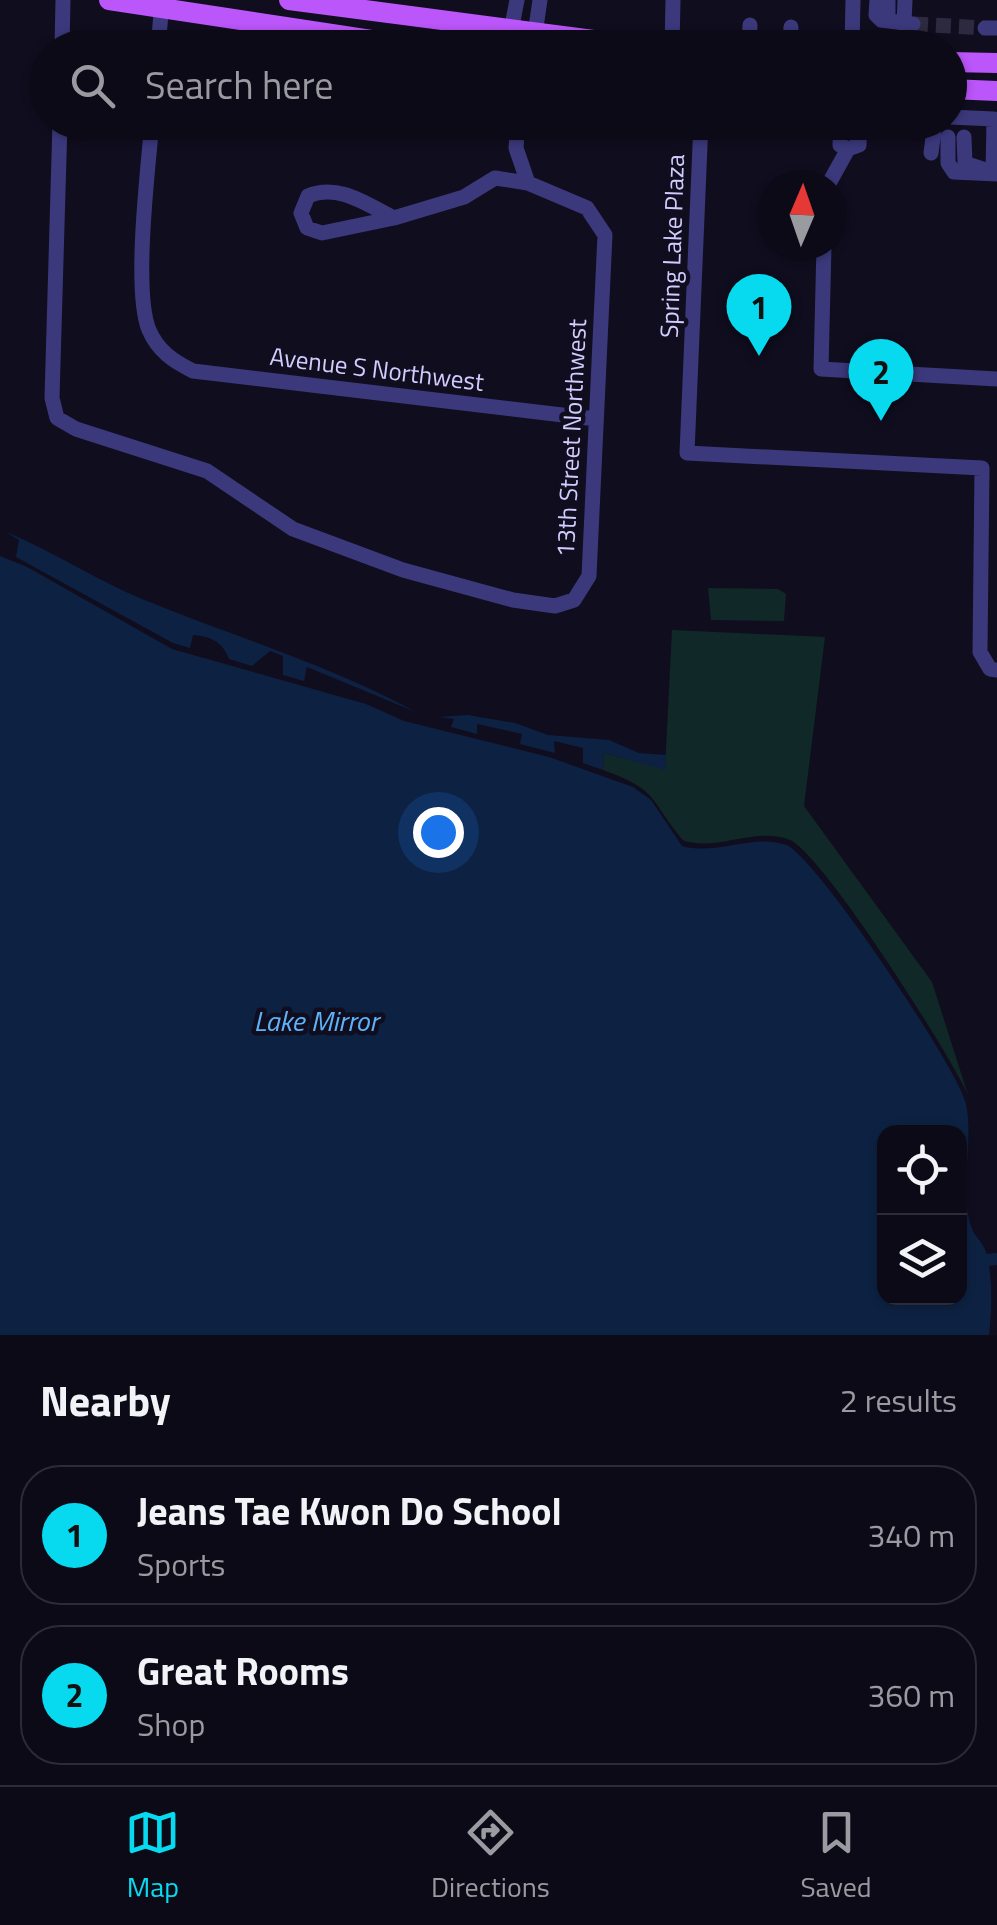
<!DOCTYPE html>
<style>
:root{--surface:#0c0a17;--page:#1a1824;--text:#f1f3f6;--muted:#9a9aa1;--line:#2c2b36;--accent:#07daef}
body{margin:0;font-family:"Titillium Web",sans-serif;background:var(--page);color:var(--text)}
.controls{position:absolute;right:30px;bottom:30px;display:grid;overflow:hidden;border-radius:20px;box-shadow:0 2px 8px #0004}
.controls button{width:90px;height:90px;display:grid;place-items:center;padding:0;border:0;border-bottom:2px solid var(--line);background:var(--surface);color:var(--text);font:50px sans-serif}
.compass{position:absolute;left:757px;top:170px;width:90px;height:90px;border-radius:50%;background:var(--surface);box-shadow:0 2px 8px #0004;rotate:2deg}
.you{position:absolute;left:438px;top:832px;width:35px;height:35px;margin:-25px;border:8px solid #fff;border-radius:50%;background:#1a73e8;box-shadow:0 0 0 15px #1a73e833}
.badge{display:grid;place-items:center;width:65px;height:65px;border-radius:50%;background:var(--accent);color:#111;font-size:32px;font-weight:700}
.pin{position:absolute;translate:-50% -82px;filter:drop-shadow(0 2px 5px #0008)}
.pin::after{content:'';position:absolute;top:52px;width:35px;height:30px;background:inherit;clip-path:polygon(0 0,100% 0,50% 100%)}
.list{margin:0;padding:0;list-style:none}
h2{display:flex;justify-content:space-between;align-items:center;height:130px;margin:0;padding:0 40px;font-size:42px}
h2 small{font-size:32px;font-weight:400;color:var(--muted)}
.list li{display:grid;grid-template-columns:65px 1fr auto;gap:30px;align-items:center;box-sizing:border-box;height:140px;margin:0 20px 20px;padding:0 20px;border:2px solid var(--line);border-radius:40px}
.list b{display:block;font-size:38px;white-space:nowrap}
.list p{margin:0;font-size:32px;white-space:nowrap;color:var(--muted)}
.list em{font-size:32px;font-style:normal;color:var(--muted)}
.icon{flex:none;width:55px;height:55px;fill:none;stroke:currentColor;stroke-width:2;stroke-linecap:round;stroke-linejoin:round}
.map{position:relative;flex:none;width:997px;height:1335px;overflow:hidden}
.search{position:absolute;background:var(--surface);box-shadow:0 2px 8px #0004;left:30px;right:30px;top:30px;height:110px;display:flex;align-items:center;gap:25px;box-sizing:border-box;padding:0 35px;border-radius:55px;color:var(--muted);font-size:38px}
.sheet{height:450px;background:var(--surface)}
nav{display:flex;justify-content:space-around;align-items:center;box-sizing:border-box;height:140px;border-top:2px solid var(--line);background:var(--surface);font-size:28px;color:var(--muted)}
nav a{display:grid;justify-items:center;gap:5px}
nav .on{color:var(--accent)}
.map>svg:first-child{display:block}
.green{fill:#102827}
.water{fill:#0d2242;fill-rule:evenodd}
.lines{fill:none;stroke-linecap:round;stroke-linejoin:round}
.canal{stroke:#0d2242;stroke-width:12}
.minor-tunnel{stroke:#2d2a40;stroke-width:15;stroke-dasharray:15 8;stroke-linecap:butt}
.minor{stroke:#3b397c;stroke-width:15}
.major{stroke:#bb56fa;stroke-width:20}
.labels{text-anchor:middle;stroke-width:9;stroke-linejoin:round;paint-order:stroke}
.street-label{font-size:25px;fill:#d1ccfe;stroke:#100d1f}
.water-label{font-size:28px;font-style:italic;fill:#5db3fa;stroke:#100d1f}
</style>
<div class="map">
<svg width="997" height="1335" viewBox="0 0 997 1335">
<rect width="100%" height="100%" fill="#100d1f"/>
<path class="green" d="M 708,588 L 778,589 L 786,594 L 784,621 L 711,620 Z
M 672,630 L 825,637 L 804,806 L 932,982 L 968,1095 C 950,1054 822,853 790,840 C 757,826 719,851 684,841 C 648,799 661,791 603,770 L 604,753 L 665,769 Z"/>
<path class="water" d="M 6,532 C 57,553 102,584 152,603 C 241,639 332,666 416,712 L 307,667 L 304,681 L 283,675 L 283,656 L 270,651 L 252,666 L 229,659 C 223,642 210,636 193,635 L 190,648 L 173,643 L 16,557 L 19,540 Z
M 0,556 L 27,567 L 172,649 L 366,704 L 404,721 L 549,757 L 633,787 L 651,800 L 682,846 C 717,856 753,833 786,845 C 815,855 959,1070 966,1104 C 974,1143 959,1189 971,1226 C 973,1235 983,1242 986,1252 C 993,1280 992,1307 989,1335 L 0,1335 ZM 960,1132 L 960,1298 L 884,1298 L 884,1132 Z
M 468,715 L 515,723 L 548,735 L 609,740 L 639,753 L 666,755 L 665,770 L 604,753 L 603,770 L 583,763 L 583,748 L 554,741 L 555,753 L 520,744 L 522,734 L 477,724 L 477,734 L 451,727 L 454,719 L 440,717 Z"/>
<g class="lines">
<path class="canal" d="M 987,1260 L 997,1259"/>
<path class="minor-tunnel" d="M 913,24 L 985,28"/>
<path class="minor" d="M 877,0 L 876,15 L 881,20
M 881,20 L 913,24
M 881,20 L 888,17 L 888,0
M 904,24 L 905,0
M 985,28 L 997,28
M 511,31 L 517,0
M 535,34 L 540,0
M 62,48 L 63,0
M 158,48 L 162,2
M 264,48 L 266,25
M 672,48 L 673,0
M 749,48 L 750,25
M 790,48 L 791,27
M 852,48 L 853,0
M 950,117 L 994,119 L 993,174
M 60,122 L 52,398 L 57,418 L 76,429 L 207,471 L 293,529 L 403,570 L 513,600 L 555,606 L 574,600 L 589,576 L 605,235 L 587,208 L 528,183 L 516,148 L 518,122
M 152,122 C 148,169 133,291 149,330 C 158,351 173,361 193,371 L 596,419
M 701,122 L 687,453 L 982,468 L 980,652 L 990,669 L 997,670
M 841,122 L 840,145 L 848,149
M 948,137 L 948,163 L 954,172 L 997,174
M 964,137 L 965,163 L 983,169
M 931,153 L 935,122
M 828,185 L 848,149 L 859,145 L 860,122
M 394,218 C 366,204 338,183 308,196 L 301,213 L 307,228 L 322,233 L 394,218 L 464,197 L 495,178 L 528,183
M 824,245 L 821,369 L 997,379"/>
<path class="major" d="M 109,0 L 424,48
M 289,0 L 655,48
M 493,48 L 521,43 L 535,34
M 950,62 L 997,63
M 950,89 L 997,91"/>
</g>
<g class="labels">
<g class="street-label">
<text transform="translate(672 246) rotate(-88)" y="9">Spring Lake Plaza</text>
<text transform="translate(377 369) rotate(7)" y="9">Avenue S Northwest</text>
<text transform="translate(571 438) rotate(-87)" y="9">13th Street Northwest</text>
</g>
<g class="water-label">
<text x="316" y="1031">Lake Mirror</text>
</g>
</g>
</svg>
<div class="controls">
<button><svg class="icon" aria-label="locate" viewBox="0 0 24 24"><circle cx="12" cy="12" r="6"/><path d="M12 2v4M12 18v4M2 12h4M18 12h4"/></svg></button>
<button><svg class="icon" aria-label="layers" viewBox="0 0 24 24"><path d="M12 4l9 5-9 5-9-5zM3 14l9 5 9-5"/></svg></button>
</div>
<svg class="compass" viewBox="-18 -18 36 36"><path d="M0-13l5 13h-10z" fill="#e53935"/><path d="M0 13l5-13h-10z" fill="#9a9aa1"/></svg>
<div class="you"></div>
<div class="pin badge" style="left:759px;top:356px">1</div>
<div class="pin badge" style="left:881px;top:421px">2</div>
<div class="search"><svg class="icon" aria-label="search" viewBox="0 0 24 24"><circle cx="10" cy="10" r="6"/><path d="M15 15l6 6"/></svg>Search here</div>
</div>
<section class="sheet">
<h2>Nearby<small>2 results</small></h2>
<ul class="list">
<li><span class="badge">1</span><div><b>Jeans Tae Kwon Do School</b><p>Sports</p></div><em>340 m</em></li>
<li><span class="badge">2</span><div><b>Great Rooms</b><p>Shop</p></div><em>360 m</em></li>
</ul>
</section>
<nav>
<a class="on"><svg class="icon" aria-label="map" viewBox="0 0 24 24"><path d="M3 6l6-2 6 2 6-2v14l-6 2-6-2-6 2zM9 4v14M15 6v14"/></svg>Map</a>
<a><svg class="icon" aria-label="directions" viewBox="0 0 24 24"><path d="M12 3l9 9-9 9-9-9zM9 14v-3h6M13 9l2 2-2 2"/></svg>Directions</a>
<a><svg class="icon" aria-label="saved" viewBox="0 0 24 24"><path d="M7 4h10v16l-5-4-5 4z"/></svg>Saved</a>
</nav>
